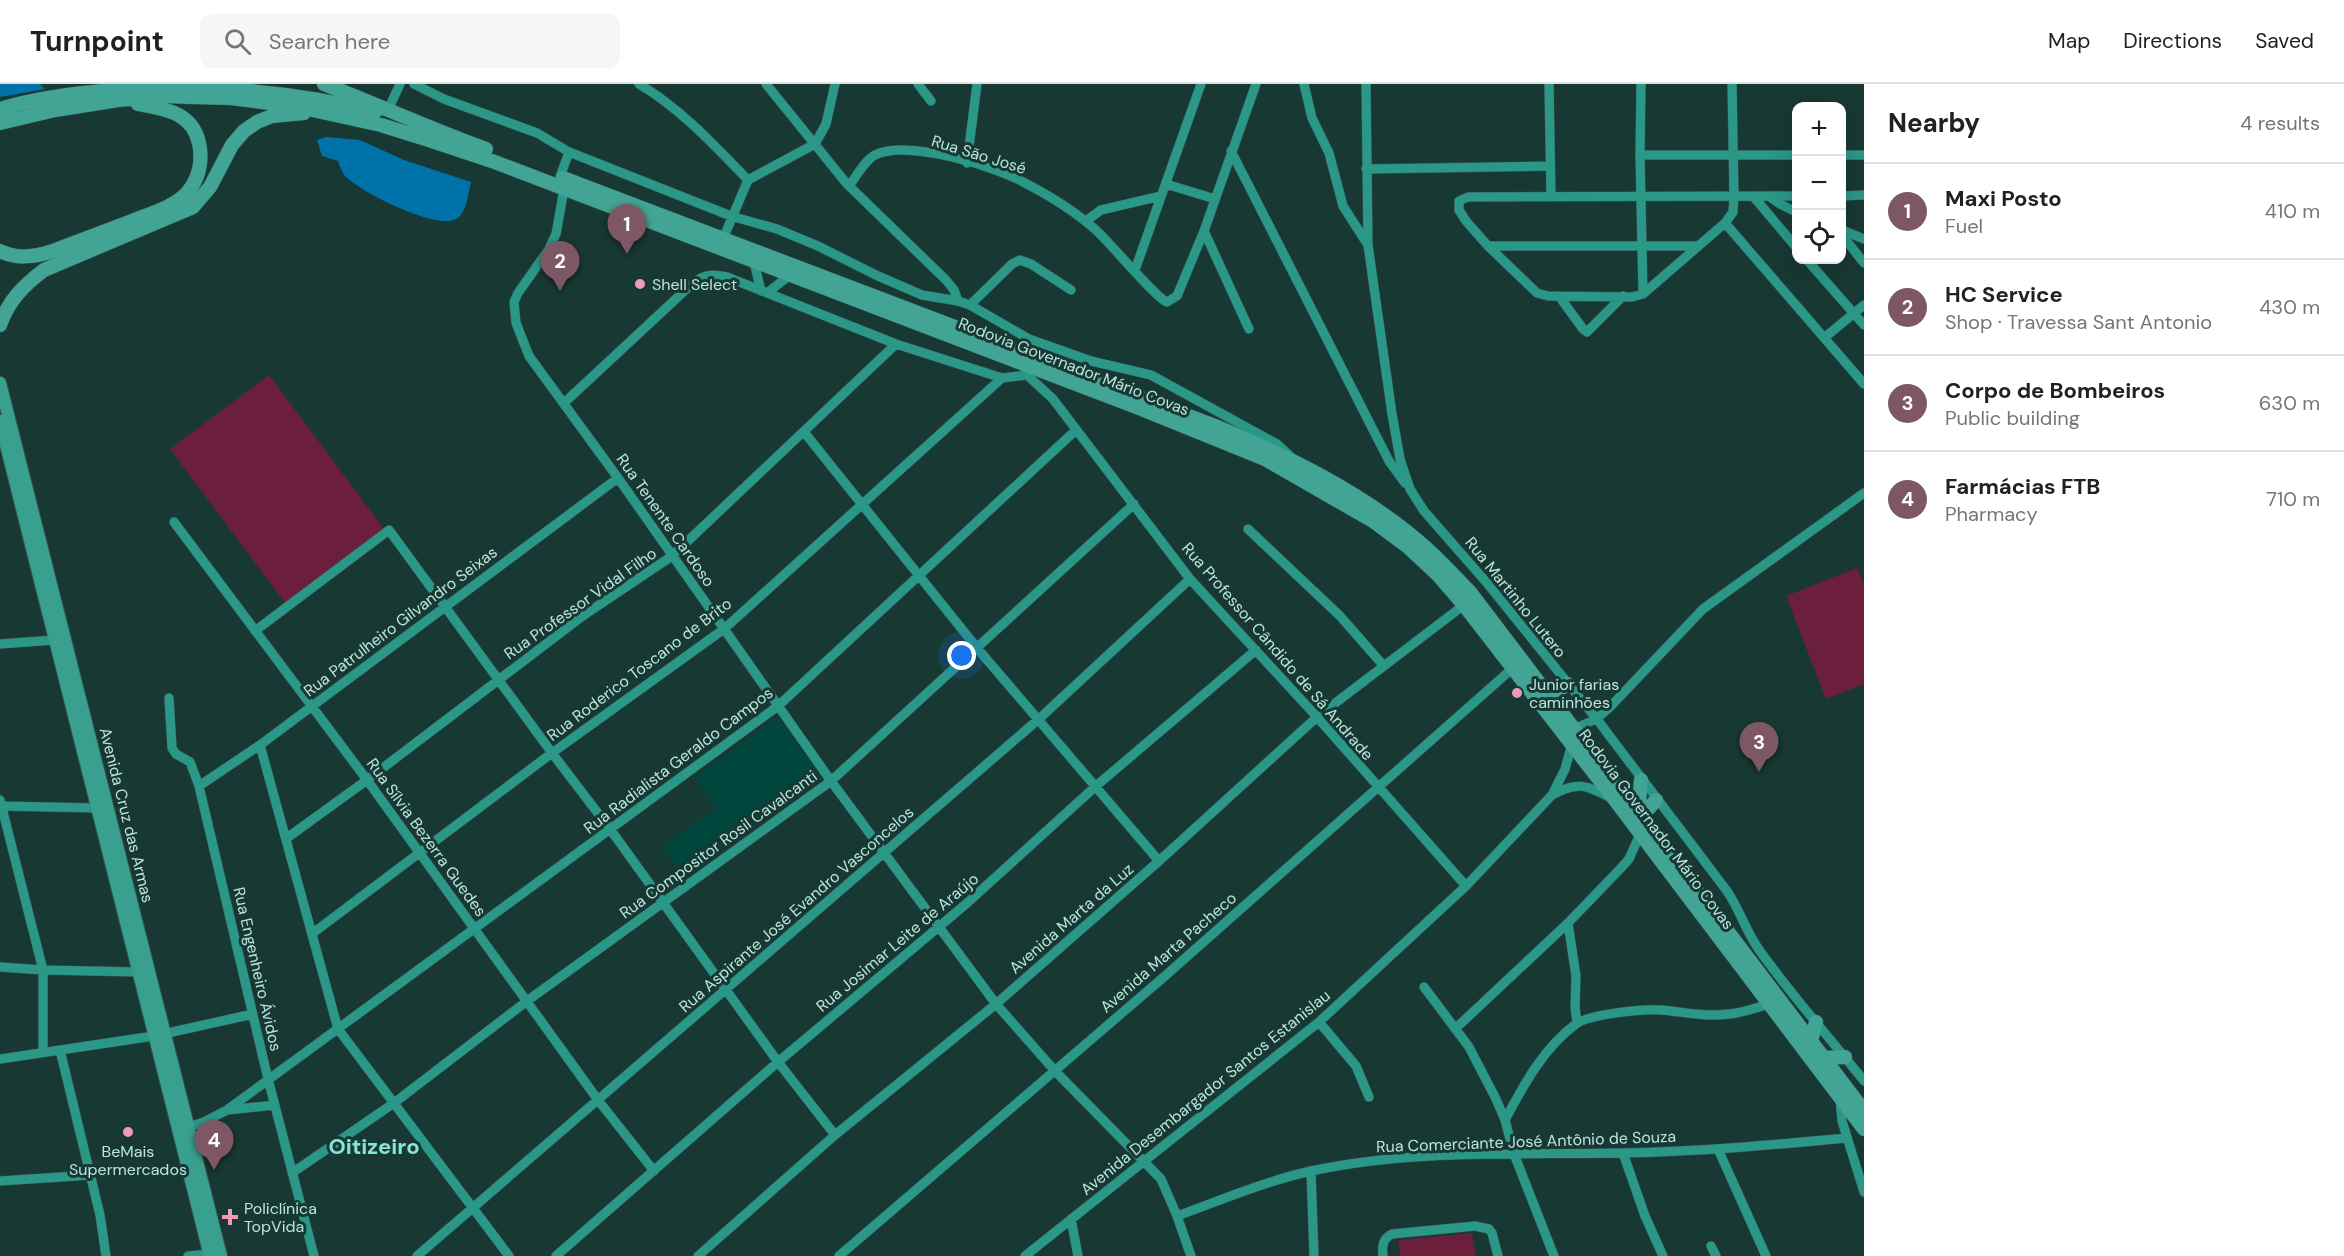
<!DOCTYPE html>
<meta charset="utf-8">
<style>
:root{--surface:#fff;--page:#f6f6f6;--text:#202124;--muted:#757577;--line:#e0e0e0;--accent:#7e5765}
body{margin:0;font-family:"DM Sans",sans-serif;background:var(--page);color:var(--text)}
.controls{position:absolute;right:18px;top:18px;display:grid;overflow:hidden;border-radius:12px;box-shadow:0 6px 24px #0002}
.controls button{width:54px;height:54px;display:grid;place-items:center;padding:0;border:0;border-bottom:2px solid var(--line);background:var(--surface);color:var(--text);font:30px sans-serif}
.you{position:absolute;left:962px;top:572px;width:21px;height:21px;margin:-15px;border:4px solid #fff;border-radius:50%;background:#1a73e8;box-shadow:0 0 0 9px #1a73e833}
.badge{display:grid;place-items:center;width:39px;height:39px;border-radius:50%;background:var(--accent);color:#fff;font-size:20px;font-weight:700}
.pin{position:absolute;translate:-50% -50px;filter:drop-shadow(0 2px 3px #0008)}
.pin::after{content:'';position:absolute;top:32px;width:21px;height:18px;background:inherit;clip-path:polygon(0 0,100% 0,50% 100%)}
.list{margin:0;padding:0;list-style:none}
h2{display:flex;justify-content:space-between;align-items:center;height:78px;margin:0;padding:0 24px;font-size:26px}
h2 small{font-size:20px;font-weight:400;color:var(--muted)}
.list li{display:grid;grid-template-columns:39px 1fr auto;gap:18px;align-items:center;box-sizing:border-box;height:96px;padding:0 24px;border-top:2px solid var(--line)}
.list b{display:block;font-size:22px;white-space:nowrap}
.list p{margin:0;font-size:20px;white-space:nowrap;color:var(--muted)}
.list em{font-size:20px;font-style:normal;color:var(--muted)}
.icon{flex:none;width:33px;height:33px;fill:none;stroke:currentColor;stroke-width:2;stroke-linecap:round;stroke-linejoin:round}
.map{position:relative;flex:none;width:1864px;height:1172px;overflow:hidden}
header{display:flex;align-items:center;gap:36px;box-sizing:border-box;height:84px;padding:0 30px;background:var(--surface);border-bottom:2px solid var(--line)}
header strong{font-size:28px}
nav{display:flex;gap:33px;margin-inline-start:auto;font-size:21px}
.search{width:420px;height:54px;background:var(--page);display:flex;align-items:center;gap:15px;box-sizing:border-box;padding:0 21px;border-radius:12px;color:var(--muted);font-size:22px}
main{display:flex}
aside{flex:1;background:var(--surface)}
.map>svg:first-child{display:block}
.built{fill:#00463d}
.green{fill:#6b1f3c}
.water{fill:#0072aa}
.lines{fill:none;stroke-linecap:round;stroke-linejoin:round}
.minor-casing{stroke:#345751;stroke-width:10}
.major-casing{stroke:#345751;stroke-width:14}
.highway-casing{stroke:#345751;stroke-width:15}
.minor{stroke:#2b9787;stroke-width:9}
.major{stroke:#399f8f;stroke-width:12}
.highway{stroke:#42a494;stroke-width:14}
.poi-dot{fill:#f19ab4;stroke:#183833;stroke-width:2}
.labels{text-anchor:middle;stroke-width:6;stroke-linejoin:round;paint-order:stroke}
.street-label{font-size:16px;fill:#b9e6dd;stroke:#183833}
.poi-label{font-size:16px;fill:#b9e6dd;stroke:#183833;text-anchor:start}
.district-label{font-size:22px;font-weight:bold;fill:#83e7d4;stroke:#183833}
</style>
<header>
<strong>Turnpoint</strong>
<div class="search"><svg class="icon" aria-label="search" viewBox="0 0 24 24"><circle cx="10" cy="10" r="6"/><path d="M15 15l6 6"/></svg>Search here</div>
<nav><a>Map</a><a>Directions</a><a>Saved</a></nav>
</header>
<main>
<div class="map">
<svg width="1864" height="1172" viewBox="0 0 1864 1172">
<rect width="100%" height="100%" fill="#183833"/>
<path class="built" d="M 778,633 L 822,693 L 684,792 L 662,763 L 716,724 L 694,693 Z"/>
<path class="green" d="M 269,291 L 384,445 L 285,519 L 170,365 Z
M 1857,484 L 1864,500 L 1864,600 L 1826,615 L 1786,512 Z
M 1472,1149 L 1476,1172 L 1400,1172 L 1398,1156 Z"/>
<path class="water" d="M 0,0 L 40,0 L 45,5 L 0,13 Z
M 326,53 L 360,56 L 404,76 L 471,98 C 468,109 467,129 456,135 C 435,146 363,109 346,93 C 342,89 340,83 338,77 L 322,72 L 317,56 Z"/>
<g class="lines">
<defs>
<path id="minor" d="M 414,0 L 444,15 L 537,49 L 569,68 L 731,132 L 777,145 L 818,162 L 878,192 L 922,211 L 958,217 L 970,221 L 1029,255 L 1091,277 L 1151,291 L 1277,360 L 1290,372
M 639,0 C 681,25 714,61 748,96
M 766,0 L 847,100 L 946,196 L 954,206 L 958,217
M 918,0 L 931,17
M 1304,0 L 1312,34 L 1329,69 L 1343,122 L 1368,161
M 1366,0 L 1368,161 L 1392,330 L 1400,375 L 1410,405 L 1424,427 L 1487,499 L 1599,638 L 1727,807 C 1740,826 1746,848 1760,867 C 1792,912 1830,954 1864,997
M 1549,0 L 1551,113
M 1641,0 L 1640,71 L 1643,210
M 1732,0 L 1734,111 L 1733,128 L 1725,139 L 1643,210 L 1632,213 L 1548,212 L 1537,209 L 1488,162 L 1466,137 L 1459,126 L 1459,117 L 1468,113 L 1796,112
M 388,26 L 400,0
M 815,60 L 826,40 L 835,0
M 1231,67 L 1389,377 L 1405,399
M 1640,71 L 1796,71
M 1842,71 L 1864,71
M 967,79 L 977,0
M 1366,85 L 1550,82
M 560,93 L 569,68
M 1166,100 L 1215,115
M 849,102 C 856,93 865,76 875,71 C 907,55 995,82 1025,99 C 1050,112 1076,128 1097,147 C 1111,160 1156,214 1167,218 L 1177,212 L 1204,147 L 1256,0
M 564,105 L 556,150 L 549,165 L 518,209 L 514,218 L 516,239 L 529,272 L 618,394 L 831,697 L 996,920 L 1055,987 L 1161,1095 L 1177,1132 L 1191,1172
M 1753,112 L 1796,163
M 1769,112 L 1780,120 L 1796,128
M 1842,112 L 1864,111
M 1086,137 L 1101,126 L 1161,112
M 1725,139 L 1864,300
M 1842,146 L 1864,155
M 1204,147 L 1249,245
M 1842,151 L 1864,179
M 723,155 L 748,96 L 815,60
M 1488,162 L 1698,162
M 1807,176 L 1864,241
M 754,178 L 761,207
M 1135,186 L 1201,0
M 767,209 L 790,191
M 1559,212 L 1583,245 L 1587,248 L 1623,212
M 970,221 L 1012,180 L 1020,176 L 1031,180 L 1071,206
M 1824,254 L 1864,221
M 1027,291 L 1053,315 L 1190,495 L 1317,633 L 1466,802
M 564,319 L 693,199 C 705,190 713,190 727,193 L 896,260 L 1002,294
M 804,348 L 977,564 L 1159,777
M 174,438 L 367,696 L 598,1016 L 654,1087
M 1248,445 L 1340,532 L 1383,581
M 255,547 L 389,446 L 552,669 L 610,745 L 778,978 L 835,1051
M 0,560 L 54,556
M 169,614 L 172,664 L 176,670 L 190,678 L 199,702 L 268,995 L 314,1172
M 1574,645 L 1596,635 L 1610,623 L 1703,525 L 1864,409
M 260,661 L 338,945 L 509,1172
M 199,702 L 260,661 L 618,394
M 1552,711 C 1578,697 1586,701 1611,714
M 0,716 L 43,886 L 43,968
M 0,722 L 98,724
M 287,754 L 367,696 L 584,531 L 672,472 L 896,260
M 1568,839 L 1576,892 L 1575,923 L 1577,939
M 313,849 L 552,669 L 724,545 L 1002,294 L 1027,291
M 0,883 L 43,886 L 139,888
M 1424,903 L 1469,963 L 1496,1015 L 1505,1036 L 1514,1070 L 1554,1172
M 1319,938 L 1356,982 L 1369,1013
M 1455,945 L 1568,839 L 1621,784 L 1629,775 L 1640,750
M 60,966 L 100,1131 L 106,1172
M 0,975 L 154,952 L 253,930
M 1840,1014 L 1842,1037 L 1864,1108
M 227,1026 L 275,1021
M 1505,1036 C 1523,1002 1544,963 1576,940 C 1590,930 1642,925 1661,926 C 1684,928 1706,933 1729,930 C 1743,929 1756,924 1769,920
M 183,1045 L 204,1038 L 227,1026 L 778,622 L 1076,346
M 1718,1065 L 1766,1172
M 1623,1069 L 1645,1132 L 1663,1172
M 1311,1087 L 1314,1172
M 292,1089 L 394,1019 L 527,917 L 831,697 L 1134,420
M 0,1097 L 91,1091
M 1177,1132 C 1221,1116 1266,1097 1311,1087 C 1412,1065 1518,1071 1620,1069 C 1696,1068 1772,1061 1847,1054
M 1071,1135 L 1078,1172
M 1711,1162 L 1716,1172
M 188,1172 L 209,1170
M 417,1172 L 1040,634 L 1190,495
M 556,1172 L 778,978 L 966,820 L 1096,702 L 1256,566
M 698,1172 L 835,1051 L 996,920 L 1159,777 L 1317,633 L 1464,521
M 839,1172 L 1165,892 L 1514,583
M 1025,1172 L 1319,938 L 1466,802 L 1552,711 L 1565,685 L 1572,660
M 1383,1172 C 1382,1163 1382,1155 1392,1150 L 1475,1142 L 1489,1145 L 1492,1149 L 1498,1172"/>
<path id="major" d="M 0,299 L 221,1172
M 0,337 L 210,1172"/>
<path id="highway" d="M 324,0 C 378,21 431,45 486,65
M 0,25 C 33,15 69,10 103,7 C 195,0 286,5 375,28
M 0,39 L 55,26 L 118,16 L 165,12 L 191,13 L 231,14 L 299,23 L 381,41 L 429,56 L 492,77 L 1139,324 L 1265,375 L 1373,437 L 1408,463 L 1438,491 L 1464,521 L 1615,716 L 1864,1045
M 563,94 L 1215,342 C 1289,373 1364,409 1425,463 C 1441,477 1455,493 1470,508 L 1864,1027
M 0,167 C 17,175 33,173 50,168 C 77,158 105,147 132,137 C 149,130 172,124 186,110 C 199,96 203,77 199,59 C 192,28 165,25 138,20
M 0,241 C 8,217 24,201 44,186 L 193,123 L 210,103 L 232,61 L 244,47 L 257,38 L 272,32 L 304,29
M 1547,608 L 1560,605 L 1567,600
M 1638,729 L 1641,696
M 1641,733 L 1656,716
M 1811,957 L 1816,938
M 1823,974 L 1845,973"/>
</defs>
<use href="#minor" class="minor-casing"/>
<use href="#major" class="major-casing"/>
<use href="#highway" class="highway-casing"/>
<use href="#minor" class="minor"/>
<use href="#major" class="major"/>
<use href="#highway" class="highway"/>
</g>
<g class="poi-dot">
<circle cx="640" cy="200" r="6"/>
<circle cx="1517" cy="609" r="6"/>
<circle cx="128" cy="1048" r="6"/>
<path d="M227 1124h6v6h6v6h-6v6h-6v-6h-6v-6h6z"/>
</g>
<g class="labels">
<g class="street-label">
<text transform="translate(979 70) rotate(17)" y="6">Rua São José</text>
<text transform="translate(1074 282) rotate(21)" y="6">Rodovia Governador Mário Covas</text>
<text transform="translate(666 436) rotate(55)" y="6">Rua Tenente Cardoso</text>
<text transform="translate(1516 513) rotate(51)" y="6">Rua Martinho Lutero</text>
<text transform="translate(580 519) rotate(-35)" y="6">Rua Professor Vidal Filho</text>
<text transform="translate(400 537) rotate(-37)" y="6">Rua Patrulheiro Gilvandro Seixas</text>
<text transform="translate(1278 567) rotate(49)" y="6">Rua Professor Cândido de Sá Andrade</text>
<text transform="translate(639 585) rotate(-37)" y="6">Rua Roderico Toscano de Brito</text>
<text transform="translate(678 676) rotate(-37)" y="6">Rua Radialista Geraldo Campos</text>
<text transform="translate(127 731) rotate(76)" y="6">Avenida Cruz das Armas</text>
<text transform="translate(1657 745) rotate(53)" y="6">Rodovia Governador Mário Covas</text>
<text transform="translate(427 753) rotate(54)" y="6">Rua Sílvia Bezerra Guedes</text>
<text transform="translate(718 760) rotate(-36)" y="6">Rua Compositor Rosil Cavalcanti</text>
<text transform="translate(796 825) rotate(-41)" y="6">Rua Aspirante José Evandro Vasconcelos</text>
<text transform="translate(1071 834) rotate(-41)" y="6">Avenida Marta da Luz</text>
<text transform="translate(897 858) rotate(-40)" y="6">Rua Josimar Leite de Araújo</text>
<text transform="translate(1168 868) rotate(-41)" y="6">Avenida Marta Pacheco</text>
<text transform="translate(258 885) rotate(77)" y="6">Rua Engenheiro Ávidos</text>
<text transform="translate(1205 1008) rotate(-39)" y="6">Avenida Desembargador Santos Estanislau</text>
<text transform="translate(1526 1057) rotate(-2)" y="6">Rua Comerciante José Antônio de Souza</text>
</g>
<g class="poi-label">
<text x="652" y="206">Shell Select</text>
<text x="1529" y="606">Junior farias<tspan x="1529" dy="18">caminhões</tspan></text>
<text x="128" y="1073" text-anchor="middle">BeMais<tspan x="128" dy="18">Supermercados</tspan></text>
<text x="244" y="1130">Policlínica<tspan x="244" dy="18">TopVida</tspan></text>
</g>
<g class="district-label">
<text x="374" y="1070">Oitizeiro</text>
</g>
</g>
</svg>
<div class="controls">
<button>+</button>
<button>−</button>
<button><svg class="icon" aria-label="locate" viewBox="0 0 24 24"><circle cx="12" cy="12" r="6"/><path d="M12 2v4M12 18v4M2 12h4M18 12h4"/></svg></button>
</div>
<div class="you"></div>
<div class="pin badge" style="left:627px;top:170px">1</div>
<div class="pin badge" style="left:560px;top:207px">2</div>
<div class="pin badge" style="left:1759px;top:688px">3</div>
<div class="pin badge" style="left:214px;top:1086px">4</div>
</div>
<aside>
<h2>Nearby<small>4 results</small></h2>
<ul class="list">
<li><span class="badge">1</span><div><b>Maxi Posto</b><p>Fuel</p></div><em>410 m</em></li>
<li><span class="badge">2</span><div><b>HC Service</b><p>Shop · Travessa Sant Antonio</p></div><em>430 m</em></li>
<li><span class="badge">3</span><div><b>Corpo de Bombeiros</b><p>Public building</p></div><em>630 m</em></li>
<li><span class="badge">4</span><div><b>Farmácias FTB</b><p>Pharmacy</p></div><em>710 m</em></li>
</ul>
</aside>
</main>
